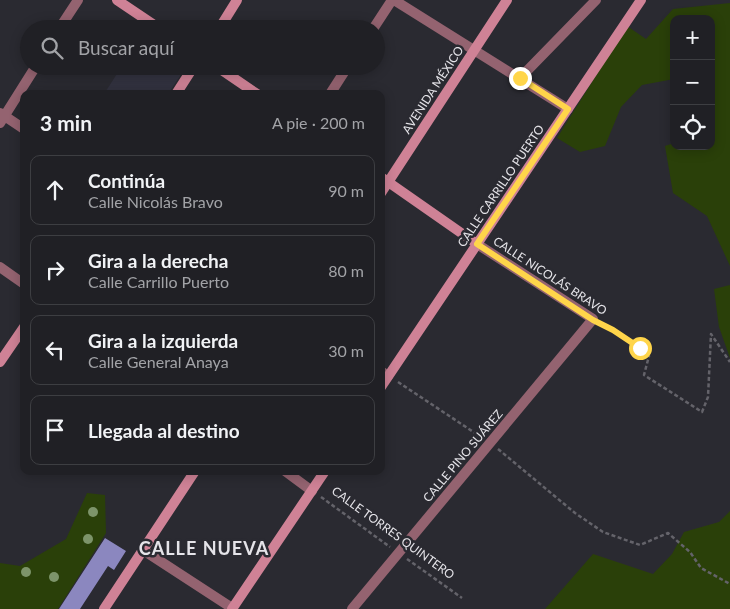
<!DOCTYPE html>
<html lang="es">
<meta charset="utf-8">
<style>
:root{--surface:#202025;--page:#2d2d32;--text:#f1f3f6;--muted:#a2a3a7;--line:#3d3e42}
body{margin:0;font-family:Lato,sans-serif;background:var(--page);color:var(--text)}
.controls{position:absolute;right:15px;top:15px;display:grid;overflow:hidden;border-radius:10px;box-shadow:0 2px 12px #0003}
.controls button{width:45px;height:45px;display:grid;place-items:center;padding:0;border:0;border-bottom:1px solid var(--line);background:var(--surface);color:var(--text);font:25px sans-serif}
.stop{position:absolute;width:15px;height:15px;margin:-11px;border:4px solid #ffd54a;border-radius:50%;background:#fff}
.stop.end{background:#ffd54a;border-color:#fff;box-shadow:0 1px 5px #0008}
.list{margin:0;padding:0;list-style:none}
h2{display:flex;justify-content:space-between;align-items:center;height:65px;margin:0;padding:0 20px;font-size:21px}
h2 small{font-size:16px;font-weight:400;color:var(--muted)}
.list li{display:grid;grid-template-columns:32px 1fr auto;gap:15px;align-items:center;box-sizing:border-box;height:70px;margin:0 10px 10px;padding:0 10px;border:1px solid var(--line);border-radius:10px}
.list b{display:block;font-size:19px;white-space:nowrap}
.list p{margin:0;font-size:16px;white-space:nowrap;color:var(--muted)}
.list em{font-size:16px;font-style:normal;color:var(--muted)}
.icon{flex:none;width:28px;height:28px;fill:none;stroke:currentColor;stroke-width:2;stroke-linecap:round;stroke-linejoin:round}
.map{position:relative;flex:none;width:730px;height:609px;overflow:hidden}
.search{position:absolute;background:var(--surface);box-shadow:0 2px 12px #0003;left:20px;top:20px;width:365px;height:55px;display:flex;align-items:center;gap:12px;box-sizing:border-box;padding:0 18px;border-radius:28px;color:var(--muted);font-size:19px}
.panel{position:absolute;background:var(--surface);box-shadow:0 2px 12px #0003;left:20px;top:90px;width:365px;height:385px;border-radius:10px}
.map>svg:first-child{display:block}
.built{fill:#32323f}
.green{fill:#2a4009}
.building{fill:#8b87bf}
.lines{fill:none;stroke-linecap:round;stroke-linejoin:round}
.path{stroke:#64636a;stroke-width:2.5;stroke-dasharray:4 2.5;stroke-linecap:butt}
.street{stroke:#946370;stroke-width:10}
.secondary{stroke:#cf8296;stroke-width:10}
.tree{fill:#7d946a}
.route{stroke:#ffd54a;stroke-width:6}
.labels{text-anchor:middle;stroke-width:5;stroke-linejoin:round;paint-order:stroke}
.street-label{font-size:12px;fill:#e5e4e9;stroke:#2a2a31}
.district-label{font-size:18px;font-weight:bold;letter-spacing:1px;fill:#e5e4e9;stroke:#2a2a31}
</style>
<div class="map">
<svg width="730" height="609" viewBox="0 0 730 609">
<rect width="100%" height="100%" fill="#2a2a31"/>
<path class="built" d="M 122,66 L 185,66 L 186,67 L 168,94 L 104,94 Z"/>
<path class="green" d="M 730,3 L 730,266 L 707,216 L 673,193 L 665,146 L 674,143 L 674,146 L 711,146 L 711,19 L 674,19 L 674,79 L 642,85 L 621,107 L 605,146 L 580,152 L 557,138 L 627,26 L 646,39 L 673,9 Z
M 730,285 L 730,358 L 719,327 L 714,289 Z
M 87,493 L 105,495 L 106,533 L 58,609 L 0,609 L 0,563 L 20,566 L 66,539 Z
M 730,511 L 730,609 L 545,609 L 593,554 L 653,574 L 672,554 L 684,532 L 719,522 Z"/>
<path class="building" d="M 105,538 L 126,551 L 114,570 L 108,566 L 80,609 L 59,609 Z"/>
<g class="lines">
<path class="path" d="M 604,325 L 640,348 L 649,356 L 644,375 L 702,412 L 708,397 L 711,334 L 730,362
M 398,382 L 481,437
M 498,449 L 575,513 L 603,532 L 640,545 L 668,533 L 690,552 L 701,568 L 730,584
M 321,497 L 390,547
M 407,559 L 462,598"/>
<path class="street" d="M 394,0 L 568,109
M 59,29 L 78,0
M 373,29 L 392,0
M 520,78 L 596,0
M 330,94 L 348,66
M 0,113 L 24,129
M 0,123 L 36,66
M 0,267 L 24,284
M 381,371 L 388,376
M 285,471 L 312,491
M 143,550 L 232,608
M 352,609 L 593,319 L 477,244"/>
<path class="secondary" d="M 117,0 L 160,29
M 219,29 L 237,0
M 216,66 L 257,94
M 176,94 L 194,66
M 381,177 L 477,244
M 381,193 L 507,0
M 0,362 L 24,327
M 381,387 L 641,0
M 104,609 L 195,471
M 232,609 L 325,471"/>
</g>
<g class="tree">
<circle cx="93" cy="512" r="5"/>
<circle cx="88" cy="539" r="5"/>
<circle cx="26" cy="572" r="5"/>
<circle cx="54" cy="577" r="5"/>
</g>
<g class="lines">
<path class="route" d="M 520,78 L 568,109 L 477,244 L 593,320 L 613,330 L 640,348"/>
</g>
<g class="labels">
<g class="street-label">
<text transform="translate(433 90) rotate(-57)" y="4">AVENIDA MÉXICO</text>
<text transform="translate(501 186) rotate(-56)" y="4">CALLE CARRILLO PUERTO</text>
<text transform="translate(550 276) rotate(33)" y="4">CALLE NICOLÁS BRAVO</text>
<text transform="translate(463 456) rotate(-50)" y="4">CALLE PINO SUÁREZ</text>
<text transform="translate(393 533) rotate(36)" y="4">CALLE TORRES QUINTERO</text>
</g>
<g class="district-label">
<text x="204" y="555">CALLE NUEVA</text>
</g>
</g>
</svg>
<div class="controls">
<button>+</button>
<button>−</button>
<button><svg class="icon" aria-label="locate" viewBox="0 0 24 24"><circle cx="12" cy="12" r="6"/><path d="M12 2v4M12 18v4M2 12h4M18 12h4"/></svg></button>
</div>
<div class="stop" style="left:640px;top:348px"></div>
<div class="stop end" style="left:520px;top:78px"></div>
<div class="search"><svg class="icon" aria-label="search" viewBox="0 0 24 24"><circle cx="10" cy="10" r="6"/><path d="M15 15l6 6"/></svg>Buscar aquí</div>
<section class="panel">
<h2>3 min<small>A pie · 200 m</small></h2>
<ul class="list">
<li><svg class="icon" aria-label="ahead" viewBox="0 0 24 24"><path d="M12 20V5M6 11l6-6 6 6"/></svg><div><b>Continúa</b><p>Calle Nicolás Bravo</p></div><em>90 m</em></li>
<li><svg class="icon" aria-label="right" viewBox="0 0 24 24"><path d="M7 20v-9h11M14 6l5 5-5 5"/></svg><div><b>Gira a la derecha</b><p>Calle Carrillo Puerto</p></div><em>80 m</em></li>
<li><svg class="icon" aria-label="left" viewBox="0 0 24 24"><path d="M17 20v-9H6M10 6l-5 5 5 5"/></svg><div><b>Gira a la izquierda</b><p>Calle General Anaya</p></div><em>30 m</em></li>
<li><svg class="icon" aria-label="arrive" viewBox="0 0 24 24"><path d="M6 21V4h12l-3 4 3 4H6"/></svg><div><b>Llegada al destino</b></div></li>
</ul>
</section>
</div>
